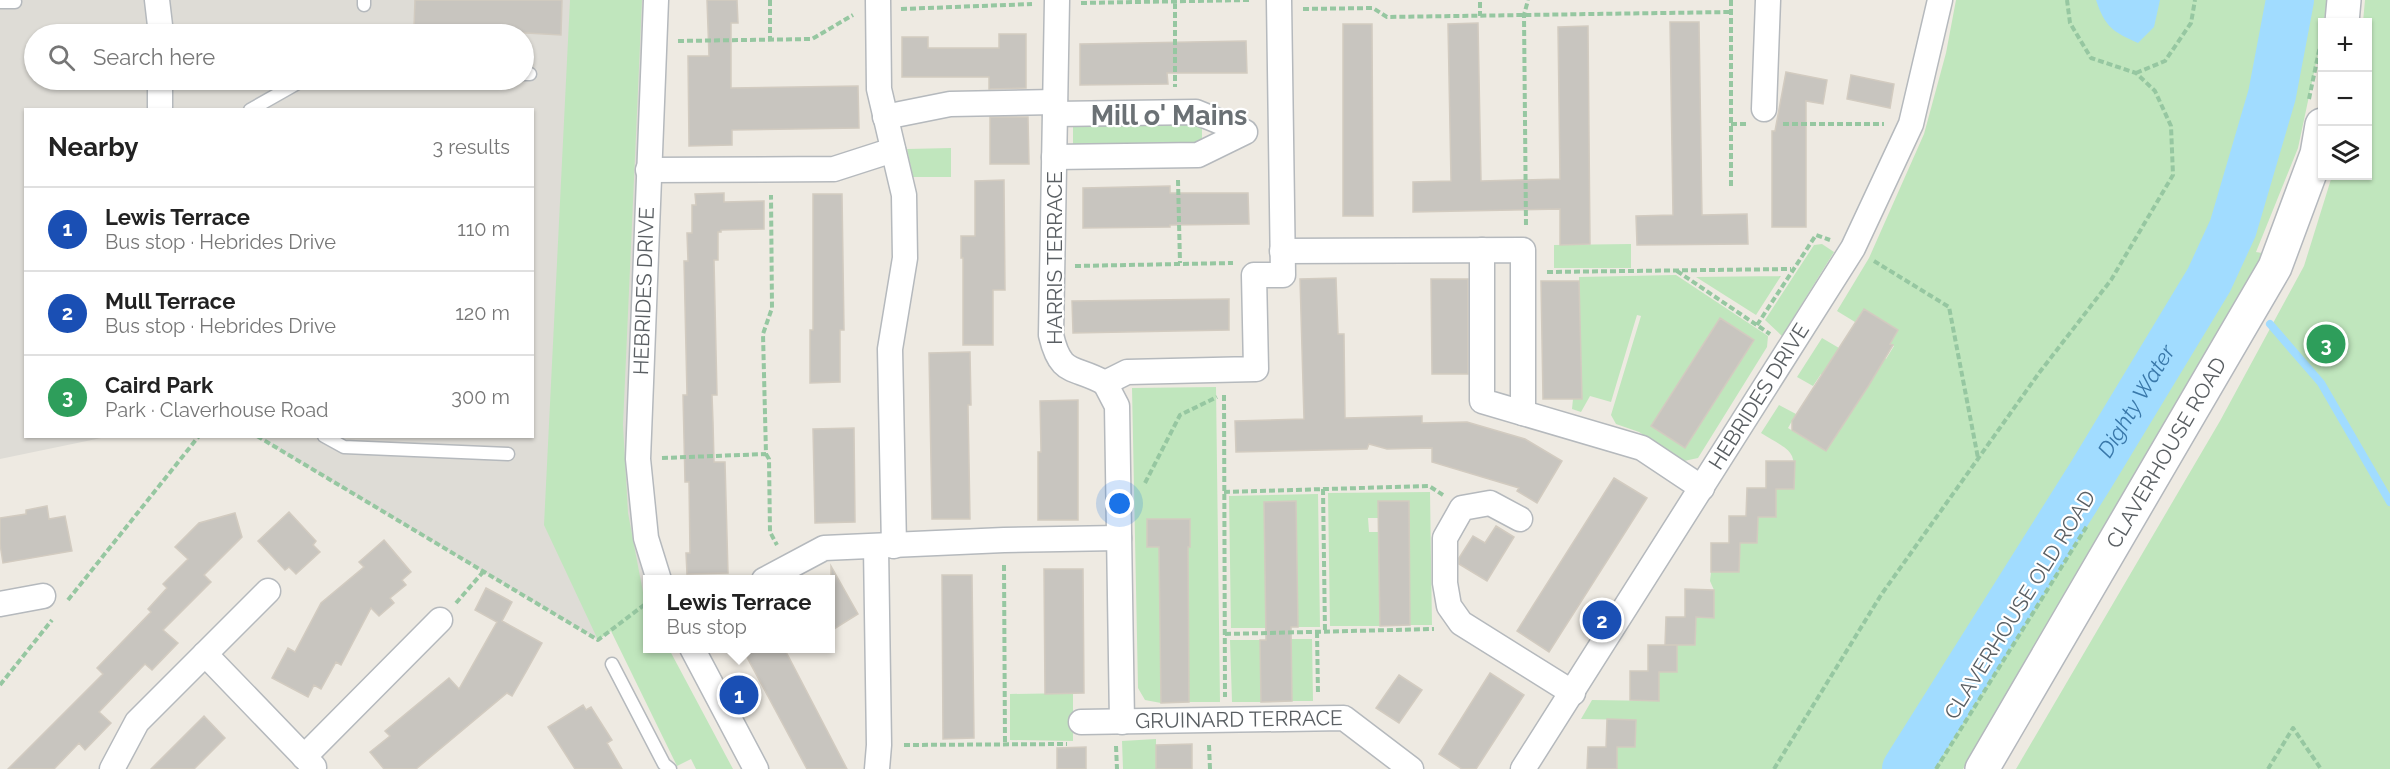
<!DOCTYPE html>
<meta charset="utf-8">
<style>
:root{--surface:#fff;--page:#f2f2f2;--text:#222;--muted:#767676;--line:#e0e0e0;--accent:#b45309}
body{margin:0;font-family:Raleway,sans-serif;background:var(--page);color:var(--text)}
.controls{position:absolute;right:18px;top:18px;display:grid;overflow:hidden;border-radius:0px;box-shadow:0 2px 4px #0004}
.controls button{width:54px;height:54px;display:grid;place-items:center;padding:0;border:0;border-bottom:2px solid var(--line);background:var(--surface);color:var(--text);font:30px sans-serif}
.you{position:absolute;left:1120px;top:504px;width:21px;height:21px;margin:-15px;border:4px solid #fff;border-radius:50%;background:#1a73e8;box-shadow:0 0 0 9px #1a73e833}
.badge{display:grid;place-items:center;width:39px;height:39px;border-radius:50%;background:var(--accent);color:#fff;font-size:20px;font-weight:700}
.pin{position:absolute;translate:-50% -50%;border:3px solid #fff;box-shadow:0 2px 6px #0006}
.popup{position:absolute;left:643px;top:575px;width:192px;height:78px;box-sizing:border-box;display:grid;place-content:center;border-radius:0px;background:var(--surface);filter:drop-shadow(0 2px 4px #0005);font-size:20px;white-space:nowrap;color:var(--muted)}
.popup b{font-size:22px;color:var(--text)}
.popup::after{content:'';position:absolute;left:50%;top:100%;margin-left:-12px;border:12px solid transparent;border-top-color:var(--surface)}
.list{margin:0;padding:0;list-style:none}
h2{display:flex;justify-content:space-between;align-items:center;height:78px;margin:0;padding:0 24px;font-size:26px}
h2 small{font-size:20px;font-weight:400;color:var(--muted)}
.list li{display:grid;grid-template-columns:39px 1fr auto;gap:18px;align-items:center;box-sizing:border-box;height:84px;padding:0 24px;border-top:2px solid var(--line)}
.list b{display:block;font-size:22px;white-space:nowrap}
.list p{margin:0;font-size:20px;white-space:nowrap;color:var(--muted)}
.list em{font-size:20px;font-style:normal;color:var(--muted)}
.icon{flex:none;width:33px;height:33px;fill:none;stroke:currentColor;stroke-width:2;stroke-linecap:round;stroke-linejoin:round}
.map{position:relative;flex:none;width:2390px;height:769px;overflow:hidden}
.search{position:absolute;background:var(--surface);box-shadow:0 2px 4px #0004;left:24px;top:24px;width:510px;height:66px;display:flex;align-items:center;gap:15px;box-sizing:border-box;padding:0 21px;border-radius:33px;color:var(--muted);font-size:22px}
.panel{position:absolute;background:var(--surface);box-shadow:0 2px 4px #0004;left:24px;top:108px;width:510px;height:330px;border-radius:0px}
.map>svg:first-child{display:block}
.industrial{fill:#dedcd6;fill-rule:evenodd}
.green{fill:#c0e6bd}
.water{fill:#a1dcff}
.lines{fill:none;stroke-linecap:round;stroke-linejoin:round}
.stream{stroke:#a1dcff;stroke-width:8}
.river{stroke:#a1dcff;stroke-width:48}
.building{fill:#c8c5bf;stroke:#d2cbc0;stroke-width:1.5}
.lane-casing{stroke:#b5b9bd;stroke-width:15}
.street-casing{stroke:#b5b9bd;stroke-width:27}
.secondary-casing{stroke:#b4b8bd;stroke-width:36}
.path{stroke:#96c7a1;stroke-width:4;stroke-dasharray:6 3;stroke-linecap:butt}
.lane{stroke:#fff;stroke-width:12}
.street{stroke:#fff;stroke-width:24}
.secondary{stroke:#fff;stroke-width:33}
.labels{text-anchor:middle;stroke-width:4.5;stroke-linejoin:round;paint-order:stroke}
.street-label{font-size:21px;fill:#5a5f63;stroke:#fff}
.water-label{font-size:22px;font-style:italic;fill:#3978aa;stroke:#fff}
.district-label{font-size:27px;font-weight:bold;fill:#6b7175;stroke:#fff}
</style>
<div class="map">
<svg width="2390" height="769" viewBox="0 0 2390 769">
<rect width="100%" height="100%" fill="#eeeae2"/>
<path class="industrial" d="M 0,0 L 656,0 L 647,602 L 598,640 L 257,437 L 532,436 L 532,110 L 26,110 L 26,436 L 106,437 L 0,459 ZM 34,34 L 524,34 L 524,80 L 34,80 Z"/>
<path class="green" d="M 570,0 L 642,0 L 623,425 L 628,513 L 645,603 L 647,608 L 648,648 L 669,649 L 733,769 L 696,769 L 691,759 L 677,766 L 611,631 L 598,640 L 544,525 Z
M 1956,0 L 2327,0 L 2322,35 L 2298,148 L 2256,252 L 2262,253 L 2232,318 L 1963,769 L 1617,769 L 1617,747 L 1635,747 L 1636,720 L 1581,719 L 1592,700 L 1659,701 L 1659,672 L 1677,672 L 1677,645 L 1695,645 L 1696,617 L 1714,617 L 1714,590 L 1710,581 L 1711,572 L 1739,572 L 1740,543 L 1757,543 L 1758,517 L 1776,517 L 1776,489 L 1794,489 C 1795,448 1795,454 1761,433 L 1779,405 L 1796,414 L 1788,428 L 1826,451 L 1855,396 L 1821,374 L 1813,386 L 1797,377 L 1822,338 L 1839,348 L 1831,361 L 1869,385 L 1876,373 L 1882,357 L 1886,359 L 1894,346 L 1890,344 L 1898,330 L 1864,309 L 1855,322 L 1837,311 L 1869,258 L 1924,134 L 1946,53 Z
M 2365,0 L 2390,0 L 2390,769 L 2016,769 L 2220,421 L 2304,266 L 2332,176 L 2368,176 L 2368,22 L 2363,22 Z
M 1195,123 L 1202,128 L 1202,138 L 1196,144 L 1073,146 L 1073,124 Z
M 951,148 L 951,177 L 913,177 L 907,149 Z
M 1631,244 L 1631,268 L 1554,268 L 1554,245 Z
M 1822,244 L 1834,252 L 1782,336 L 1765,320 L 1814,245 Z
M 1676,275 L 1768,336 L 1767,347 L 1698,458 L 1684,461 L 1639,432 L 1616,424 L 1611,415 L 1641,316 L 1637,315 L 1611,402 L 1590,396 L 1581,412 L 1572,409 L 1573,399 L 1582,398 L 1581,355 L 1579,355 L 1579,277 Z
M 1781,276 L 1756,315 L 1696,277 Z
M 1216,387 L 1220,702 L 1189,702 L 1188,551 L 1161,703 L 1145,700 L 1138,688 L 1132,388 Z
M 1430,492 L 1432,625 L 1410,625 L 1409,501 L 1379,501 L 1379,518 L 1368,518 L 1369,532 L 1379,532 L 1380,626 L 1330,626 L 1328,493 Z
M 1318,494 L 1320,627 L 1298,627 L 1296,501 L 1264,502 L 1266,628 L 1231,628 L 1229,496 Z
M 1291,639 L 1312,639 L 1313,701 L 1292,701 Z
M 1230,640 L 1260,640 L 1261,702 L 1232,702 Z
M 1073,693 L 1073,741 L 1010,740 L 1010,694 Z
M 1156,739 L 1156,769 L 1123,769 L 1122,741 Z"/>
<path class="water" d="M 2096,0 L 2160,0 L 2154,27 L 2138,43 C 2113,32 2105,27 2096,0 Z"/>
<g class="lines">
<path class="stream" d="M 2209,280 L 2221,290
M 2270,324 L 2321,383 L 2390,502"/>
<path class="river" id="s1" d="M 1906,769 L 2091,475 L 2209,280 L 2233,228 L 2272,95 L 2290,0"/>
</g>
<path class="building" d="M 415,0 L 562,0 L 561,35 L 414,27 Z
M 707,0 L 737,0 L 738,23 L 731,23 L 731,88 L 858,86 L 859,128 L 732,130 L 732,145 L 689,146 L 688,56 L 709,56 Z
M 1670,22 L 1699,22 L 1702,215 L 1747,214 L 1748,244 L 1637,245 L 1636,216 L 1673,215 Z
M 1478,23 L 1481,181 L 1560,179 L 1558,27 L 1588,26 L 1590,244 L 1560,245 L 1560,209 L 1413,212 L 1413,182 L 1451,181 L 1448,24 Z
M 1343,24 L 1372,24 L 1373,216 L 1343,216 Z
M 999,34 L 1026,34 L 1026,88 L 989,89 L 989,77 L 902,77 L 902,37 L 928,37 L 928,48 L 999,48 Z
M 1246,41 L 1247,73 L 1167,73 L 1168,84 L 1080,85 L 1080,44 Z
M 1786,72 L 1827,80 L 1823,104 L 1806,101 L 1806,227 L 1772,227 L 1772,131 L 1775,131 Z
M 1851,75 L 1894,84 L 1890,108 L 1847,99 Z
M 990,117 L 1028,117 L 1029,164 L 990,164 Z
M 1004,180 L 1005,290 L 993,290 L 993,345 L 963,345 L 963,258 L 961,258 L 961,236 L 975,236 L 975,181 Z
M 1170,186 L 1170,193 L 1248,193 L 1249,224 L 1170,225 L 1170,227 L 1083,228 L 1083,188 Z
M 724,193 L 724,202 L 764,201 L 764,229 L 721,230 L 721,232 L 718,232 L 718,260 L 714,260 L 717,395 L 712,395 L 713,422 L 714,462 L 725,462 L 728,573 L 687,574 L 686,553 L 690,553 L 689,482 L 685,482 L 683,395 L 687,395 L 684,261 L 688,261 L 687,233 L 692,233 L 692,205 L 696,205 L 695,194 Z
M 813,194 L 842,194 L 844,330 L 840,330 L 840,382 L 810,383 L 810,330 L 813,330 Z
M 1336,278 L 1338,334 L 1344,334 L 1345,418 L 1422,416 L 1422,423 L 1467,422 L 1525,439 L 1562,461 L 1537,503 L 1517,491 L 1519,488 L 1432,462 L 1432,448 L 1387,449 L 1369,444 L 1367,449 L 1236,452 L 1235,421 L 1304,419 L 1300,279 Z
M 1431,279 L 1468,279 L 1468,374 L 1432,374 Z
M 1541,281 L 1579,281 L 1582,399 L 1543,399 Z
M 1229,299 L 1229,330 L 1073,333 L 1072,301 Z
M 1864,309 L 1898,330 L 1890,344 L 1893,345 L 1869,385 L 1826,451 L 1792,430 L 1792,421 Z
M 1720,318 L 1754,340 L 1685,448 L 1651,426 Z
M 970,352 L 971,405 L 968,405 L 970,519 L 932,519 L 929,353 Z
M 1078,400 L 1078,520 L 1038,520 L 1038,452 L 1041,452 L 1040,401 Z
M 854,428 L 855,522 L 815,523 L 813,429 Z
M 1766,461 L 1795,461 L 1794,489 L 1776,489 L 1776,517 L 1758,517 L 1757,543 L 1740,543 L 1739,572 L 1711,572 L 1711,543 L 1729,543 L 1729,516 L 1746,516 L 1747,488 L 1766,488 Z
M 1614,478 L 1647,498 L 1549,652 L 1517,631 Z
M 1296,501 L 1298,627 L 1291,627 L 1292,701 L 1261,702 L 1260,640 L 1266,640 L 1264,502 Z
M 1378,501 L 1409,501 L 1410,625 L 1380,626 Z
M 47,506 L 49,519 L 65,516 L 72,551 L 3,563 L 0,544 L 0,518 L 26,514 L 26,510 Z
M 289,512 L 316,541 L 313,545 L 320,552 L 296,574 L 289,567 L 285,570 L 258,541 Z
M 235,513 L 242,537 L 204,575 L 211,582 L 163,630 L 178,643 L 152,670 L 145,664 L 99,712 L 111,723 L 85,750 L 79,743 L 54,769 L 8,769 L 103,674 L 97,668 L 151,612 L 148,609 L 167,588 L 163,584 L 188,559 L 175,547 L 199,523 Z
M 1147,519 L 1190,519 L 1190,547 L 1188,547 L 1189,702 L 1161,703 L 1159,547 L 1147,547 Z
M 1496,526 L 1514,537 L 1487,581 L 1459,564 L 1459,558 L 1473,536 L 1485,543 Z
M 384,540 L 411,572 L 402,580 L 406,585 L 390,598 L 394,603 L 379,616 L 371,608 L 341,665 L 336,662 L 321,689 L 314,685 L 308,697 L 272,678 L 288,648 L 295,652 L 321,603 L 364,567 L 359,562 Z
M 831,566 L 858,614 L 831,631 Z
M 1044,569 L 1083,569 L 1084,693 L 1045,694 Z
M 942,575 L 972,575 L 974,738 L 943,739 Z
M 486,588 L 512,602 L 502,621 L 542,643 L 527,670 L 512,696 L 507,693 L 416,769 L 384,769 L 370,752 L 390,736 L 385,731 L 449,678 L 459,689 L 497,622 L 475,610 Z
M 1685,589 L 1714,590 L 1714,618 L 1696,617 L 1695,645 L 1665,645 L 1666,617 L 1685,617 Z
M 1648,645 L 1677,645 L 1677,672 L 1659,672 L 1659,701 L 1630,700 L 1630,671 L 1648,671 Z
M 742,648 L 784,648 L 847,769 L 807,769 Z
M 1490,673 L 1524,695 L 1476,769 L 1462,769 L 1439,754 Z
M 1399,675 L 1422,690 L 1399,723 L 1376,708 Z
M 583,705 L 586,710 L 591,707 L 612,740 L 607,743 L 622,769 L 575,769 L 548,727 Z
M 204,716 L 225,738 L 194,769 L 151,769 Z
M 1607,719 L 1636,720 L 1635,747 L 1617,747 L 1617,769 L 1587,769 L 1588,747 L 1606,747 Z
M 1192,744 L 1192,769 L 1156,769 L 1156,745 Z
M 1086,747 L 1086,769 L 1057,769 L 1057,748 Z"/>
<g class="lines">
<defs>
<path id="lane" d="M 0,2 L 15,2
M 364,5 L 364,0
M 524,74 L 530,74
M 250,110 L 303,80
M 324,436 L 344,447 L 508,454
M 612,664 L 664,764 L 670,769"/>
<g id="street">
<path d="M 157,0 L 161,34"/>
<path d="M 656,0 L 638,459 L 646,538 L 659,580"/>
<path d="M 878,0 L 879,89 L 904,195 L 905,258 L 890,349 L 894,546"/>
<path d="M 1057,0 L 1051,335 C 1061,377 1073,365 1105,383"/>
<path d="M 1764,109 L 1768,0"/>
<path d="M 160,110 L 160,80"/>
<path d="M 885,117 L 950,104 L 1055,102"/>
<path d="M 1054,157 L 1198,155 L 1245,132 L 1196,112 L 1055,114"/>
<path d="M 648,170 L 834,169 L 893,150"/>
<path d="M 1482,250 L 1482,401 L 1642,448 L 1702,488"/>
<path d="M 1282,251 L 1523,250 L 1523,413"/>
<path d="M 1105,383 L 1127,372 L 1256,369 L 1254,275 L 1283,275 L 1279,0"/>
<path d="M 1105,383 L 1117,406 L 1122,722"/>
<path d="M 1520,519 L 1490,503 L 1462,508 L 1445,538 L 1445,583 L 1449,606 L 1461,623 L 1573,693"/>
<path d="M 876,547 L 879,745 L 877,769"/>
<path d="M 764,580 L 824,548 L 1004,540 L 1119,538"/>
<path d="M 0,604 L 43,596"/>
<path d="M 692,648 L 756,769"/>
<path d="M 205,654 L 314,767"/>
<path id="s2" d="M 1081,722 L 1344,718 L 1411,769"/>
<path d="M 304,757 L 440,620"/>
<path d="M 112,769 L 137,722 L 268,591"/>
<path id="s3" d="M 1523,769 L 1853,248 L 1911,124 L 1940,0"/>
</g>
<g id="secondary">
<path d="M 2342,22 L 2344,0"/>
<path id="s4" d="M 1982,769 L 2275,267 L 2317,154 L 2322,125"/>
</g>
</defs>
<use href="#lane" class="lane-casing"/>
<use href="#street" class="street-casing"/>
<use href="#secondary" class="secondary-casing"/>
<path class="path" d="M 770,0 L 770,39
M 1731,0 L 1731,188
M 1480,2 L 1480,16
M 1081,3 L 1249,0
M 1175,3 L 1175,87
M 901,9 L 1032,4
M 1303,9 L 1373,8 L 1387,17 L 1731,12
M 678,41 L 812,39 L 853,15
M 2136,73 L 2165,61 L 2191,23 L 2195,0
M 2309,99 L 2321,41
M 1731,124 L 1746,124
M 1783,124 L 1884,124
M 1178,180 L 1180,263
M 1526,225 L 1524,15 L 1528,0
M 1874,261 L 1949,307 L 1978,458
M 1075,266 L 1233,263
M 1677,271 L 1770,334
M 1547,272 L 1791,269
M 1757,325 L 1816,235 L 1830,240
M 1224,395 L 1225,697
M 257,436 L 598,640 L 648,602
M 766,454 L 769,459 L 770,532 L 777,545
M 662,458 L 766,454 L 763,334 L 772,308 L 771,195
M 1145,483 L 1180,415 L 1217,397
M 1323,489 L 1325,632
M 1224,492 L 1429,486 L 1443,495
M 1004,565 L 1005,744
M 68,600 L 199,436
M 456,603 L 483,572
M 1317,632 L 1318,694
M 1225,634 L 1434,629
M 0,685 L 52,620
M 904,745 L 1067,744
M 1209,745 L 1210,769
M 1116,746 L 1117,769
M 1774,769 L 1881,595 L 2039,373 L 2111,280 L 2173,175 L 2171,126 L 2155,91 L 2136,73 L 2091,58 L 2070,23 L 2067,0
M 1936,769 L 2087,526
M 2268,769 L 2293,728 L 2321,769"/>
<use href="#lane" class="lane"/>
<use href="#street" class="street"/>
<use href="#secondary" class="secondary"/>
</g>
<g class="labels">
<g class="street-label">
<text transform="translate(1055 258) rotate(-90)" y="7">HARRIS TERRACE</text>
<text transform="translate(644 291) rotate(-88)" y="7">HEBRIDES DRIVE</text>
<text dy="7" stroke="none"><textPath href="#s3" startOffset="441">HEBRIDES DRIVE</textPath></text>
<text dy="7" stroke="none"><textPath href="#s4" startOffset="366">CLAVERHOUSE ROAD</textPath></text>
<text transform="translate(2020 605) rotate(-58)" y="7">CLAVERHOUSE OLD ROAD</text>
<text dy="7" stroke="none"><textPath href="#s2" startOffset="158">GRUINARD TERRACE</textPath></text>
</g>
<g class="water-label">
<text dy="8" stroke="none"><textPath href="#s1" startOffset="434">Dighty Water</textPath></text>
</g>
<g class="district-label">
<text x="1169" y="125">Mill o' Mains</text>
</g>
</g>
</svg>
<div class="controls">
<button>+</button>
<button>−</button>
<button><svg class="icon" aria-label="layers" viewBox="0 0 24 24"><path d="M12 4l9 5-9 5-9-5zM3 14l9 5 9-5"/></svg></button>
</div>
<div class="you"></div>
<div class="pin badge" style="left:739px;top:695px;background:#1a4fb4">1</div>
<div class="popup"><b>Lewis Terrace</b>Bus stop</div>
<div class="pin badge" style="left:1602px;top:620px;background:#1a4fb4">2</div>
<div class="pin badge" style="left:2326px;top:344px;background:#2e9e5b">3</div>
<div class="search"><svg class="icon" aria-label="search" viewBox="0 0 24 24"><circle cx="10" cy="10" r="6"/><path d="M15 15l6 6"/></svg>Search here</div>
<section class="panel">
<h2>Nearby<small>3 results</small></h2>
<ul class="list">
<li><span class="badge" style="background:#1a4fb4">1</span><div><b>Lewis Terrace</b><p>Bus stop · Hebrides Drive</p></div><em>110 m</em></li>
<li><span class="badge" style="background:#1a4fb4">2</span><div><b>Mull Terrace</b><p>Bus stop · Hebrides Drive</p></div><em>120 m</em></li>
<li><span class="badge" style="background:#2e9e5b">3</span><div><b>Caird Park</b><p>Park · Claverhouse Road</p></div><em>300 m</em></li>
</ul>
</section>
</div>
